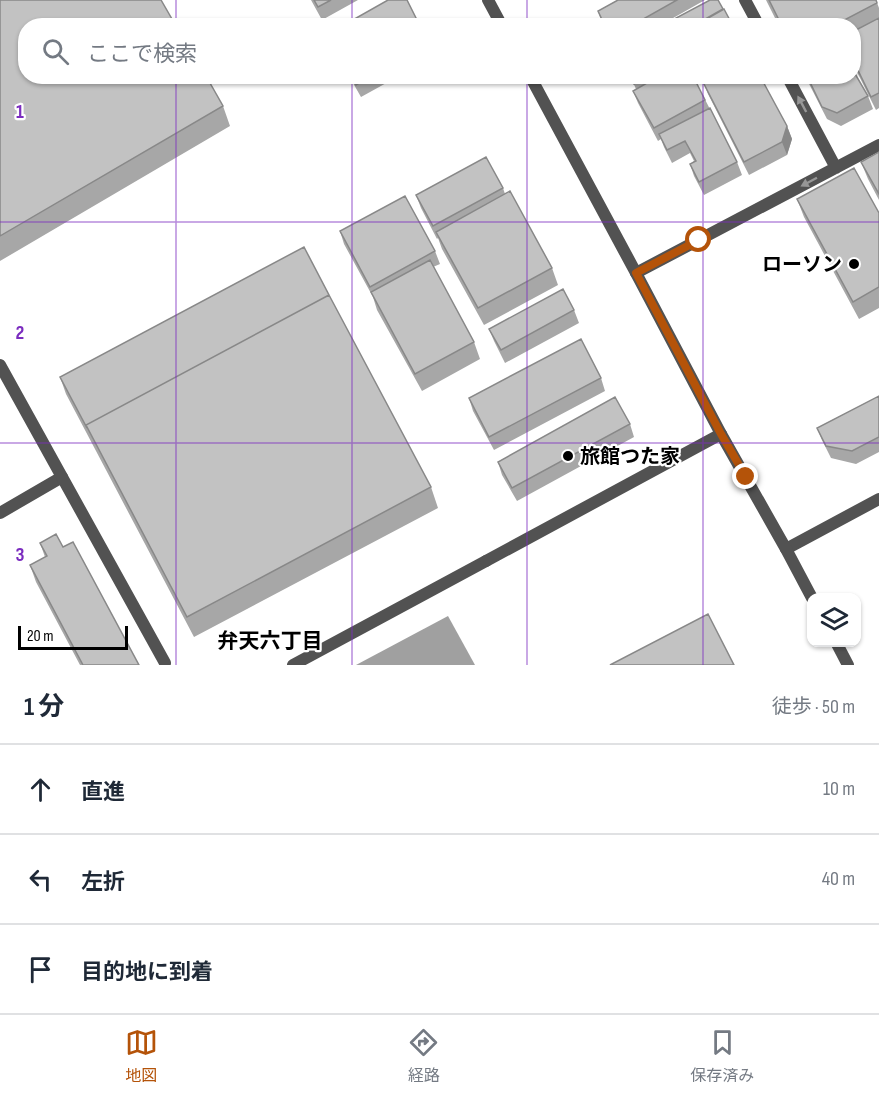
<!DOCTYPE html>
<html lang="ja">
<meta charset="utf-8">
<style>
:root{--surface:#fff;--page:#f2f2f3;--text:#1f2937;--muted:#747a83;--line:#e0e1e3;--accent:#b45309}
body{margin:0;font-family:"Sofia Sans Condensed","Noto Sans JP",sans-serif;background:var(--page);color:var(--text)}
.controls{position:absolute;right:18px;bottom:18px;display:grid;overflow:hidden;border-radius:12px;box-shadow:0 2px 4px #0004}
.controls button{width:54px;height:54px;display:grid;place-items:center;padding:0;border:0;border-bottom:2px solid var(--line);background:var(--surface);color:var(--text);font:30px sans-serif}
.scale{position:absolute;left:18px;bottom:15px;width:110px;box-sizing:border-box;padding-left:6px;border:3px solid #000;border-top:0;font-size:16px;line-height:21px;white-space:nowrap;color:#000;-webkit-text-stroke:4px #fff;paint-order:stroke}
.stop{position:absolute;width:18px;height:18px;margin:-14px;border:4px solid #b45309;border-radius:50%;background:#fff}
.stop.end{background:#b45309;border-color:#fff;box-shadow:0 2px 6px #0008}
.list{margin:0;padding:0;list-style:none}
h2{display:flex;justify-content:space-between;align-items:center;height:78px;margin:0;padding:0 24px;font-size:26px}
h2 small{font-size:20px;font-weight:400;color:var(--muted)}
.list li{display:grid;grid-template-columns:39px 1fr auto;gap:18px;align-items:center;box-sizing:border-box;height:90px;padding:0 24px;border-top:2px solid var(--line)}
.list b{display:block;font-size:22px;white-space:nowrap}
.list em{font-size:20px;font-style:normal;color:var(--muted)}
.icon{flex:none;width:33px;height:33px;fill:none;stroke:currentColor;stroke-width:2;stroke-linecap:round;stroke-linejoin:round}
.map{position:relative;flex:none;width:879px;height:665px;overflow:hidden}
.search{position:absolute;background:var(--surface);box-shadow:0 2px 4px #0004;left:18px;right:18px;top:18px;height:66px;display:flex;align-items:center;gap:15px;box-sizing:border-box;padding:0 21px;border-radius:24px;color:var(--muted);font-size:22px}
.sheet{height:348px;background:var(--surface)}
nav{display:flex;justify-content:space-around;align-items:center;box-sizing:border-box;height:84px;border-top:2px solid var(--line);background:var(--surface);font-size:16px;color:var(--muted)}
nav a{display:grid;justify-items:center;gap:3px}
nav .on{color:var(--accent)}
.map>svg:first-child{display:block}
.water{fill:#a0a0a0}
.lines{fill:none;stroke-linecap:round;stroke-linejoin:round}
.service{stroke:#525252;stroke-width:12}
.minor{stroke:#525252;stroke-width:12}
.tertiary{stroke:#525252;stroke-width:12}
.wall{fill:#a7a7a7}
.shaded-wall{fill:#888}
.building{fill:#c2c2c2;stroke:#888;stroke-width:1.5}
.oneway{fill:#979797}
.route{stroke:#b45309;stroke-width:8}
.grid{fill:none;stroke:#7b2cbf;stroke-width:1.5;stroke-opacity:0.55}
.poi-dot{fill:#000;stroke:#fff;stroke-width:2}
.labels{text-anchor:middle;stroke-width:4.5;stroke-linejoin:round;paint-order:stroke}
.poi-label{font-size:20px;font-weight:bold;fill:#000;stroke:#fff;text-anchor:end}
.neighbourhood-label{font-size:21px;font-weight:bold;fill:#000;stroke:#fff}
.grid-label{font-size:20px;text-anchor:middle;font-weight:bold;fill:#7b2cbf;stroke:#fff;stroke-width:4.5;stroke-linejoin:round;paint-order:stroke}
</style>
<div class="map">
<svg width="879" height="665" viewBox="0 0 879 665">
<rect width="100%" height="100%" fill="#fff"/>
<path class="water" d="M 448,616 L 475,665 L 356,665 Z"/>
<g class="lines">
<path class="service" d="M 0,513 L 62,477
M 293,665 L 486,561"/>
<path class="minor" d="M 745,0 L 759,26
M 787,76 L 836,168
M 636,273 L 879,145
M 0,365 L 165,663
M 786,549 L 879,499
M 486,561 L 721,434"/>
<path class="tertiary" d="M 488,0 L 502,26
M 530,76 L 636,273 L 721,434 L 786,549 L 812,598
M 836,642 L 848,665"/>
</g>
<path class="wall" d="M 0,0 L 223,106 L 230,126 L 0,261 Z
M 311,0 L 358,0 L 322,20 Z
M 618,0 L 705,0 L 659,26 L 603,26 L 598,11 Z
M 766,0 L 876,0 L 879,8 L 879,108 L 876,110 L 854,66 L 854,26 L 779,26 Z
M 349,76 L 399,76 L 361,97 Z
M 630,76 L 693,76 L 737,162 L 742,175 L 704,195 L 694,176 L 690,164 L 694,161 L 690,153 L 672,163 L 664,147 L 661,139 L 658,141 L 638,103 L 633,91 L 636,89 Z
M 704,76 L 760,76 L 787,126 L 792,139 L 787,155 L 749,175 L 708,94 L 703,82 L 706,80 Z
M 805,76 L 854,76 L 868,96 L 873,109 L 841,126 L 827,119 Z
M 879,152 L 879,200 L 868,179 L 861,162 Z
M 503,188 L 505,194 L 552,268 L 558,285 L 484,325 L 442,249 L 438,238 L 437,239 L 421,208 L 416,195 Z
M 797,199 L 879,213 L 879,308 L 859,319 L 804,217 Z
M 340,231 L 435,251 L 440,264 L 433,267 L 474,342 L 480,359 L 422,391 L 377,310 L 373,297 L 344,244 Z
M 574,310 L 579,323 L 505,363 L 494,341 L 489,329 Z
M 60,377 L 431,487 L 438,508 L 194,637 L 66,394 Z
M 601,378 L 605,391 L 494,450 L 473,411 L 469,398 Z
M 879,396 L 879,452 L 856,464 L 831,458 L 822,440 L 817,428 Z
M 630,424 L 634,437 L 517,501 L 502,475 L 498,462 Z
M 40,543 L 63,547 L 139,665 L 80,665 L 36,582 L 30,565 L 45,557 Z"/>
<path class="shaded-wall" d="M 787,126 L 792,139 L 787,155 L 782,142 Z"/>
<path class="building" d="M 0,0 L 161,0 L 176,26 L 26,26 L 26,76 L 206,76 L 223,106 L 0,236 Z
M 314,0 L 331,0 L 318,7 Z
M 388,0 L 407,0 L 420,26 L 342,26 Z
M 618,0 L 677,0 L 631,26 L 605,26 L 598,11 Z
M 710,0 L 718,0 L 723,9 L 693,26 L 680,26 L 676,18 Z
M 769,0 L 876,0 L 877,3 L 833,26 L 782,26 Z
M 724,9 L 733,26 L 694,26 Z
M 879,18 L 879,93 L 871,97 L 854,62 L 854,31 Z
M 667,22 L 669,26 L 661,26 Z
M 854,72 L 868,96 L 837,113 L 822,107 L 807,76 L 854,76 Z
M 352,76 L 371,76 L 356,85 Z
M 631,76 L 650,76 L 634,84 Z
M 659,76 L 693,76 L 705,100 L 654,128 L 633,91 Z
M 713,76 L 760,76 L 787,126 L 782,142 L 744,162 L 703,82 Z
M 710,108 L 737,162 L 699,182 L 690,164 L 696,161 L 685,141 L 667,150 L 659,134 Z
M 879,152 L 879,194 L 861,162 Z
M 486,157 L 503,188 L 433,226 L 416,195 Z
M 854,168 L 879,213 L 879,287 L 853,302 L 797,199 Z
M 510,191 L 552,268 L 478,308 L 436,232 Z
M 405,196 L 435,251 L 370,287 L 340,231 Z
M 304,247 L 329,295 L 86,425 L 87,428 L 60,377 Z
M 430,260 L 474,342 L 415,374 L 371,292 Z
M 563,289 L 574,310 L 501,350 L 489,329 Z
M 329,295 L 431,487 L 187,617 L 86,425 Z
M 581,339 L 601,378 L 489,437 L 469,398 Z
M 879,396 L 879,437 L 852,451 L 826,446 L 817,428 Z
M 615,397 L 630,424 L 512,488 L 498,462 Z
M 56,534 L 63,547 L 73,542 L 139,665 L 83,665 L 30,565 L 47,556 L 40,543 Z
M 708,614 L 734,665 L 610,665 Z"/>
<defs><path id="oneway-solid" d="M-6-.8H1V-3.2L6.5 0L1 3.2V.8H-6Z" transform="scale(1.5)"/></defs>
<g class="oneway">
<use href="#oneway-solid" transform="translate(802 104) rotate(-118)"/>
<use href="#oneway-solid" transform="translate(809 182) rotate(152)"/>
</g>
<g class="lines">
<path class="route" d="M 699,240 L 636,273 L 721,434 L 746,477"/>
</g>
<path class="grid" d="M 176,0 L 176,26M 352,0 L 352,26M 527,0 L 527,26M 703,0 L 703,26M 176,76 L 176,665M 352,76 L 352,665M 527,76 L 527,665M 703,76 L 703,665M 0,222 L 879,222M 0,443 L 879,443"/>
<g class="poi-dot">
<circle cx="854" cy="264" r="6"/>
<circle cx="568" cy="456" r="6"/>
</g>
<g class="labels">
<g class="poi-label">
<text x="842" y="271">ローソン</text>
<text x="580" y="463" text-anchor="start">旅館つた家</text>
</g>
<g class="neighbourhood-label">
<text x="270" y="648">弁天六丁目</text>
</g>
</g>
<g class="grid-label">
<text x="20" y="118">1</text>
<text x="20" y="339">2</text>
<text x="20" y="561">3</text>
</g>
</svg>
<div class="controls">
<button><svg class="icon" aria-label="layers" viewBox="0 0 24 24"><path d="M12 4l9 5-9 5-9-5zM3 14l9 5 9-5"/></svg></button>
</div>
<div class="scale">20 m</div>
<div class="stop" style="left:699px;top:240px"></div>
<div class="stop end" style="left:746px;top:477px"></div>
<div class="search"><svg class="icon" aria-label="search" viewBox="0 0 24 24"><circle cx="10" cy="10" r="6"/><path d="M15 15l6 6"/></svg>ここで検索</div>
</div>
<section class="sheet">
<h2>1 分<small>徒歩 · 50 m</small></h2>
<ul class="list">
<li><svg class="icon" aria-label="ahead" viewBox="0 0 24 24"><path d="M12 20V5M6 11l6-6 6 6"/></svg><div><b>直進</b></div><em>10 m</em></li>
<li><svg class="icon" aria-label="left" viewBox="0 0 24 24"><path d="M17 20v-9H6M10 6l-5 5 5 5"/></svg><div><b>左折</b></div><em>40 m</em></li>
<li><svg class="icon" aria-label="arrive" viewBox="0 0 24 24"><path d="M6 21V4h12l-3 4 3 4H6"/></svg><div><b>目的地に到着</b></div></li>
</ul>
</section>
<nav>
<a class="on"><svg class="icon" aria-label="map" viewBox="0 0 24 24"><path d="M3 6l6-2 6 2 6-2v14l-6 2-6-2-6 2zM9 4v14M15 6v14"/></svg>地図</a>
<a><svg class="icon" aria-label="directions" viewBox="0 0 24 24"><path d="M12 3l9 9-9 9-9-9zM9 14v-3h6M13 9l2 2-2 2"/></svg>経路</a>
<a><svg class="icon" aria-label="saved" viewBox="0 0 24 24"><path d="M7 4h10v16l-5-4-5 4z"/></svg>保存済み</a>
</nav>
